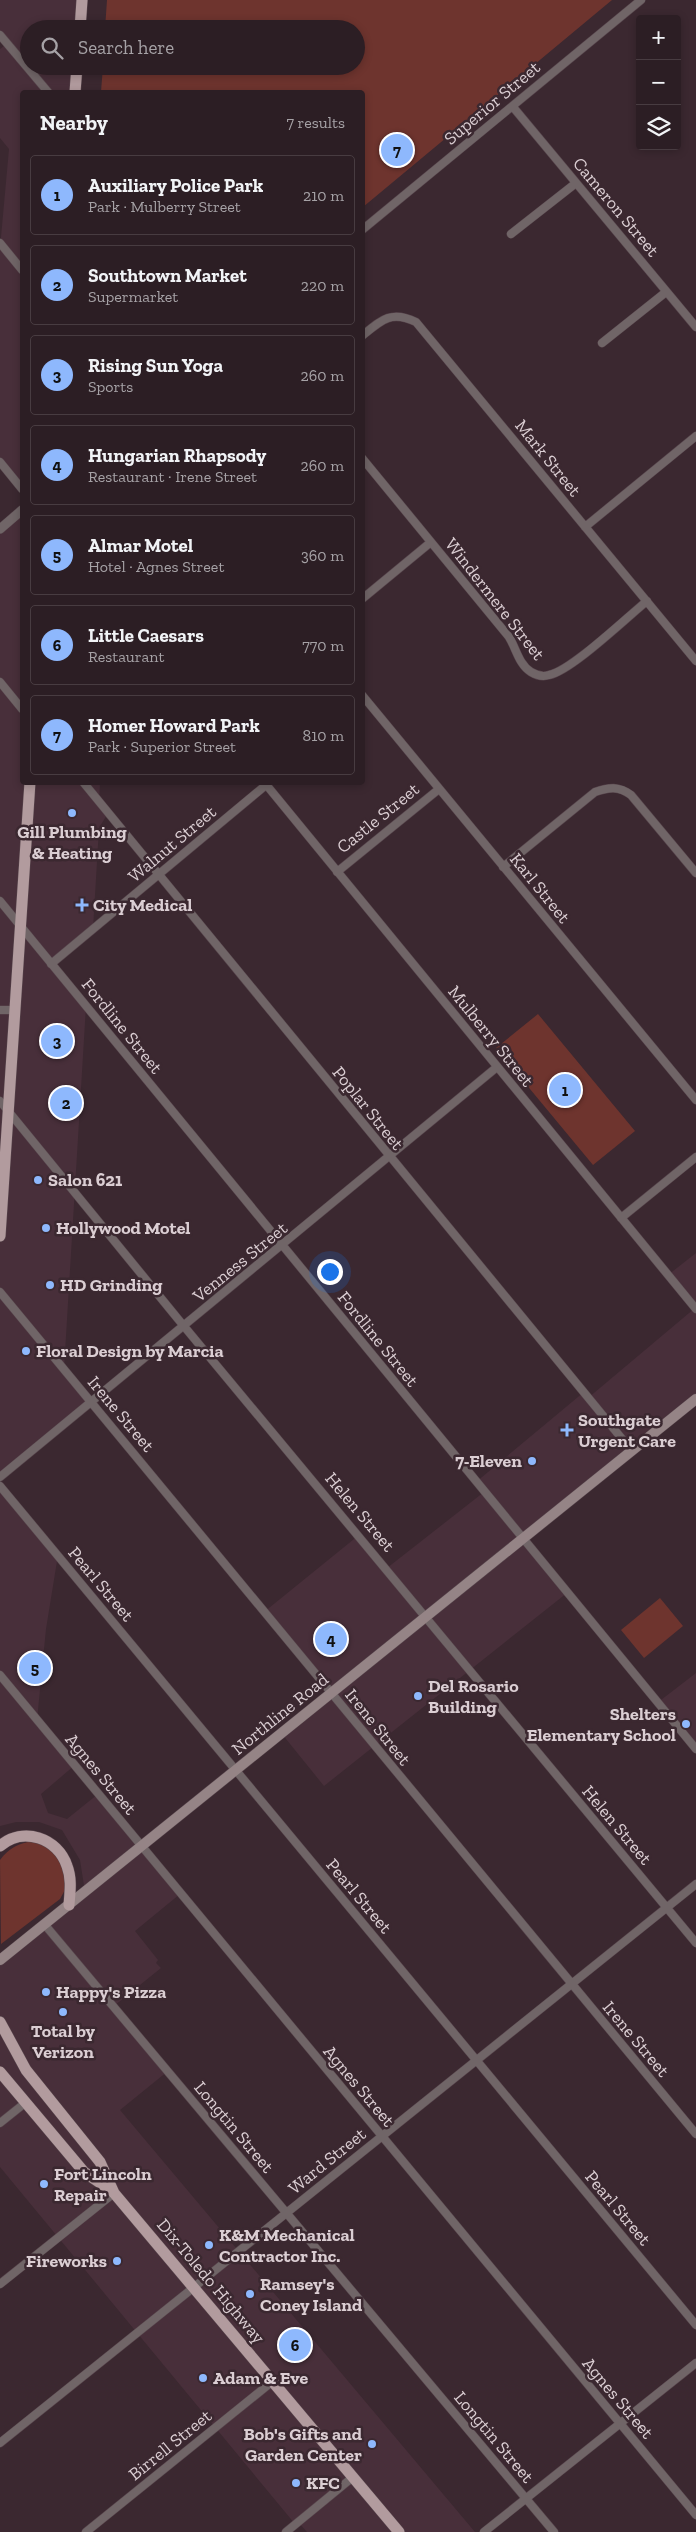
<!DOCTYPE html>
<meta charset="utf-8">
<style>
:root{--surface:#2c1e24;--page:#382b31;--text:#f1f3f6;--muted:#a6a2a6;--line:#483c41;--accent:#8eb8fd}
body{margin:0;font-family:"Zilla Slab",serif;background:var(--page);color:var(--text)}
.controls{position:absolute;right:15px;top:15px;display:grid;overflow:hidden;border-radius:5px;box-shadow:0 2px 8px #0003}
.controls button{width:45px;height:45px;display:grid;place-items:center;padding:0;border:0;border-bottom:1px solid var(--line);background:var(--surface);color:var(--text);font:25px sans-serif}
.you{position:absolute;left:329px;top:1271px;width:18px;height:18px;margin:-12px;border:4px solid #fff;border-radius:50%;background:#1a73e8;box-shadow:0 0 0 8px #1a73e833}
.badge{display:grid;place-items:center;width:32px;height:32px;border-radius:50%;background:var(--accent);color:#111;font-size:16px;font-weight:700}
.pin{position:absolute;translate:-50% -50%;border:2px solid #fff;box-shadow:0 1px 5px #0006}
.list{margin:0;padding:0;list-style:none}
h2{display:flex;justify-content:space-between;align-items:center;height:65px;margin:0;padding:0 20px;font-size:21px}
h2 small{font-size:16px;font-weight:400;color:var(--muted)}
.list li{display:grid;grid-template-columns:32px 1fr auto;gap:15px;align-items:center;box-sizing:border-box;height:80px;margin:0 10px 10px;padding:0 10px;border:1px solid var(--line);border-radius:5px}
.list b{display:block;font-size:19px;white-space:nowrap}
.list p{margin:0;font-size:16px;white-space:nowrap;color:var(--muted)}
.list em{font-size:16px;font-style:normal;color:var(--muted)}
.icon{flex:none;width:28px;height:28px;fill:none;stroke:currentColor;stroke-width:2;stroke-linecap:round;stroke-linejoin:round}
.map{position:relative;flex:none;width:696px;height:2532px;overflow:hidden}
.search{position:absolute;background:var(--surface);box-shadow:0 2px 8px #0003;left:20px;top:20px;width:345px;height:55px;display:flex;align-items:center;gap:12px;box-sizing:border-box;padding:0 18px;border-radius:28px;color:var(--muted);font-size:19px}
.panel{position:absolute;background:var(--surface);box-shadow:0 2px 8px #0003;left:20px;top:90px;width:345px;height:695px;border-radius:5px}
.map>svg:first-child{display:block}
.built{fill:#482f3a}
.green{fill:#6e342e}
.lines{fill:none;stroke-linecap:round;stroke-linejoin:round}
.minor-casing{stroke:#58464d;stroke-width:9}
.tertiary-casing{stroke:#58464d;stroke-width:10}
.secondary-casing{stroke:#58464d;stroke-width:11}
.primary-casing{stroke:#58464d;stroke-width:12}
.minor{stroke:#706567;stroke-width:8}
.tertiary{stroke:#706567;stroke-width:9}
.secondary{stroke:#958486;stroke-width:10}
.primary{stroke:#b29b9e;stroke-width:11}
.poi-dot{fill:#8eb8fd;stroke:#3b2830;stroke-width:2}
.labels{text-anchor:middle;stroke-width:5;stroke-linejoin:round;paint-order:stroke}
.street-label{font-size:18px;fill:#dbced3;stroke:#3b2830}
.poi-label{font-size:18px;font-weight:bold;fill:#dbced3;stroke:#3b2830;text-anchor:start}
</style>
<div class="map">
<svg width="696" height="2532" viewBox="0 0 696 2532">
<rect width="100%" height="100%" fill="#3b2830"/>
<path class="built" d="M 0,0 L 82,0 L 80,29 L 29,29 L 29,66 L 77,66 L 75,92 L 22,92 L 22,489 L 0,462 L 0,248 L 9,149 L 0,138 L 0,49 L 7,44 L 0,35 Z
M 22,510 L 22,782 L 100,783 L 99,802 L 108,813 L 99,828 L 93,929 L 52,964 L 86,1006 L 64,1369 L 92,1403 L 0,1477 L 0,529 Z
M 696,1253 L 696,1399 L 523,1539 L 567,1593 L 324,1786 L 282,1734 L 331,1693 L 264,1612 L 359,1535 L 387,1568 L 484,1492 L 476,1482 L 584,1392 L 588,1398 L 695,1308 L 668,1275 Z
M 0,1486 L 58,1555 L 46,1629 L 37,1720 L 75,1765 L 41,1794 L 48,1813 L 67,1819 L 98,1794 L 180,1894 L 135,1931 L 158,1960 L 156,1963 L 161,1968 L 114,2006 L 168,2071 L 120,2110 L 475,2532 L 307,2532 L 298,2522 L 295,2524 L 0,2167 L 0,1960 L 85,1892 L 80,1860 L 62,1830 L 39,1822 L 16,1822 L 0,1826 Z
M 696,1673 L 696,1749 L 657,1703 Z"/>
<path class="green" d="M 107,0 L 612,0 L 363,207 L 362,92 L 101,92 L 103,66 L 356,66 L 356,29 L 105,29 Z
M 538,1014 L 635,1131 L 593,1165 L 496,1048 Z
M 660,1598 L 683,1626 L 644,1658 L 621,1630 Z
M 33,1841 L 53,1849 L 65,1870 L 66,1888 L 60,1899 L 1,1944 L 0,1860 C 9,1848 19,1843 33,1841 Z"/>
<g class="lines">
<defs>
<path id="minor" d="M 0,35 L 48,92
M 513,107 L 696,327
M 362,230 L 641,0
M 511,234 L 576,183
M 0,243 L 22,270
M 362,336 C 381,320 391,310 416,322 L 696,661
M 602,343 L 666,292
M 362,458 L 509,637 C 516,648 519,665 531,672 C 536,675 543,677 549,675 C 571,671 626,618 647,601
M 0,462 L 22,489
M 585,527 L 696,436
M 362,599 L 431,542
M 0,682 L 22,709
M 362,695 L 696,1100
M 83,782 L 632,1451
M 264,782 L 696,1309
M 503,867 L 595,792 C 609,787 619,786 631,795 L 696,873
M 337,872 L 439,789
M 0,901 L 696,1749
M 51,964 L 266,785
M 0,1010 L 15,1010
M 0,1101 L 178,1319 L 696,1943
M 621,1218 L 696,1157
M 0,1292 L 696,2134
M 0,1477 L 497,1067
M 0,1486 L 696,2325
M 0,1675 L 696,2515
M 45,1925 L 554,2532
M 0,2123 L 25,2103
M 0,2284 L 114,2193
M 0,2443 L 696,1884
M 86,2532 L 273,2381
M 286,2532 L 353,2477
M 484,2532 L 696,2363"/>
<path id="tertiary" d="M 0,529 L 22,510"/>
<path id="secondary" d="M 0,1960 L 696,1399"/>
<path id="primary" d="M 80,29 L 82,0
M 75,92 L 77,66
M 0,1236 L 30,782
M 0,1846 C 23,1826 58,1838 67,1866 C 72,1879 70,1892 69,1905
M 0,2022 L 26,2070 L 100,2162 L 114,2193 L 399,2532
M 0,2072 L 84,2172 L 112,2191"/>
</defs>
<use href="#minor" class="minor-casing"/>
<use href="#tertiary" class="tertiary-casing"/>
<use href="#secondary" class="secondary-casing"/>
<use href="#primary" class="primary-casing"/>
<use href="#minor" class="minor"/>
<use href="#tertiary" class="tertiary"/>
<use href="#secondary" class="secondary"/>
<use href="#primary" class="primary"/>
</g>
<g class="poi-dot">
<circle cx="72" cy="813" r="5"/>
<path d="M79.5 897.5h5v5h5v5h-5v5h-5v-5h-5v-5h5z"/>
<circle cx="38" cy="1180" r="5"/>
<circle cx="46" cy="1228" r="5"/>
<circle cx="50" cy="1285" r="5"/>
<circle cx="26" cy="1351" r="5"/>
<path d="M564.5 1422.5h5v5h5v5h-5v5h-5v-5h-5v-5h5z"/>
<circle cx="532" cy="1461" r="5"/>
<circle cx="418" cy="1696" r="5"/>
<circle cx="686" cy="1724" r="5"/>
<circle cx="46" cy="1992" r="5"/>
<circle cx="63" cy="2012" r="5"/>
<circle cx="44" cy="2184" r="5"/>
<circle cx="209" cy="2245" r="5"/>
<circle cx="117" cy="2261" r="5"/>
<circle cx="250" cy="2294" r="5"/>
<circle cx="203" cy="2378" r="5"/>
<circle cx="372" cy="2444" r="5"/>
<circle cx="296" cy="2483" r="5"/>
</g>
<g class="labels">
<g class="street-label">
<text transform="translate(492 103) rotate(-40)" y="6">Superior Street</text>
<text transform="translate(616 207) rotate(50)" y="6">Cameron Street</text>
<text transform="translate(548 458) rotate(51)" y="6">Mark Street</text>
<text transform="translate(495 599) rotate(52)" y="6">Windermere Street</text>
<text transform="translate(378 818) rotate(-39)" y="6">Castle Street</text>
<text transform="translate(172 844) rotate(-40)" y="6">Walnut Street</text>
<text transform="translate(540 888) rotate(51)" y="6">Karl Street</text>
<text transform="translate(122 1026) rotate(51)" y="6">Fordline Street</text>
<text transform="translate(491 1036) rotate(51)" y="6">Mulberry Street</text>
<text transform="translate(368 1108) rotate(51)" y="6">Poplar Street</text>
<text transform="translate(240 1262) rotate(-39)" y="6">Venness Street</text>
<text transform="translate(378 1339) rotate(51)" y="6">Fordline Street</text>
<text transform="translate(121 1414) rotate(50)" y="6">Irene Street</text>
<text transform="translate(360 1512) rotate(50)" y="6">Helen Street</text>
<text transform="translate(101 1584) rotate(50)" y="6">Pearl Street</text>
<text transform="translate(280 1714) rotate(-39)" y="6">Northline Road</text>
<text transform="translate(378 1727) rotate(51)" y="6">Irene Street</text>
<text transform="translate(101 1774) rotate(50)" y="6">Agnes Street</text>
<text transform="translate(617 1825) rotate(50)" y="6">Helen Street</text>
<text transform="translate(359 1896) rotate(50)" y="6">Pearl Street</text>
<text transform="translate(636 2039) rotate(50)" y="6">Irene Street</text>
<text transform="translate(359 2086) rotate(50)" y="6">Agnes Street</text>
<text transform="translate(234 2127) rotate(50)" y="6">Longtin Street</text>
<text transform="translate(327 2161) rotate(-39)" y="6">Ward Street</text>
<text transform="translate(618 2208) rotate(50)" y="6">Pearl Street</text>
<text transform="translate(211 2281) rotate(50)" y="6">Dix-Toledo Highway</text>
<text transform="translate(618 2398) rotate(50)" y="6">Agnes Street</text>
<text transform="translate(494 2437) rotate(50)" y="6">Longtin Street</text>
<text transform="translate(170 2445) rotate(-39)" y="6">Birrell Street</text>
</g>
<g class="poi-label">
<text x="72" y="838" text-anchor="middle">Gill Plumbing<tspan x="72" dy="21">&amp; Heating</tspan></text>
<text x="93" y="911">City Medical</text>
<text x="48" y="1186">Salon 621</text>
<text x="56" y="1234">Hollywood Motel</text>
<text x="60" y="1291">HD Grinding</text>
<text x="36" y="1357">Floral Design by Marcia</text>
<text x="578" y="1426">Southgate<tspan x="578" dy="21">Urgent Care</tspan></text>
<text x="522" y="1467" text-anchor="end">7-Eleven</text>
<text x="428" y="1692">Del Rosario<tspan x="428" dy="21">Building</tspan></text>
<text x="676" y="1720" text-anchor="end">Shelters<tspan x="676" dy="21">Elementary School</tspan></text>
<text x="56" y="1998">Happy's Pizza</text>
<text x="63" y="2037" text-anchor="middle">Total by<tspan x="63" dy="21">Verizon</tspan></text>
<text x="54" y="2180">Fort Lincoln<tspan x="54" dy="21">Repair</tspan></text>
<text x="219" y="2241">K&amp;M Mechanical<tspan x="219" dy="21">Contractor Inc.</tspan></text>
<text x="107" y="2267" text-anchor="end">Fireworks</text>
<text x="260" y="2290">Ramsey's<tspan x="260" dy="21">Coney Island</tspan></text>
<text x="213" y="2384">Adam &amp; Eve</text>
<text x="362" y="2440" text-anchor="end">Bob's Gifts and<tspan x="362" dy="21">Garden Center</tspan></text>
<text x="306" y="2489">KFC</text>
</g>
</g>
</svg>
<div class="controls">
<button>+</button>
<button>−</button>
<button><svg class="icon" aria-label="layers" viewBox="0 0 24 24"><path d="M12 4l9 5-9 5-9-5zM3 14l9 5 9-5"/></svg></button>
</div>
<div class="you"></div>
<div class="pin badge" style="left:565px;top:1090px">1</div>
<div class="pin badge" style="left:66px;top:1103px">2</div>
<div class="pin badge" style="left:57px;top:1041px">3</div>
<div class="pin badge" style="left:331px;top:1639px">4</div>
<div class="pin badge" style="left:35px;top:1668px">5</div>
<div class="pin badge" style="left:295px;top:2345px">6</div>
<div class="pin badge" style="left:397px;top:150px">7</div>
<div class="search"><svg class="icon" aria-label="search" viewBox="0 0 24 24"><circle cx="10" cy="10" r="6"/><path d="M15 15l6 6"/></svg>Search here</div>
<section class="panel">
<h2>Nearby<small>7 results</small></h2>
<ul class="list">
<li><span class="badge">1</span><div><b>Auxiliary Police Park</b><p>Park · Mulberry Street</p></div><em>210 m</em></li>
<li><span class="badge">2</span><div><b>Southtown Market</b><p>Supermarket</p></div><em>220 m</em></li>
<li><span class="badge">3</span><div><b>Rising Sun Yoga</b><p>Sports</p></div><em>260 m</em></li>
<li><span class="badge">4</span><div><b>Hungarian Rhapsody</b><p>Restaurant · Irene Street</p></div><em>260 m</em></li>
<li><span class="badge">5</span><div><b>Almar Motel</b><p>Hotel · Agnes Street</p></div><em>360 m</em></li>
<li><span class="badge">6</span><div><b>Little Caesars</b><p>Restaurant</p></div><em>770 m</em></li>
<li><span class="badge">7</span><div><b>Homer Howard Park</b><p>Park · Superior Street</p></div><em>810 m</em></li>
</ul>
</section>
</div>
